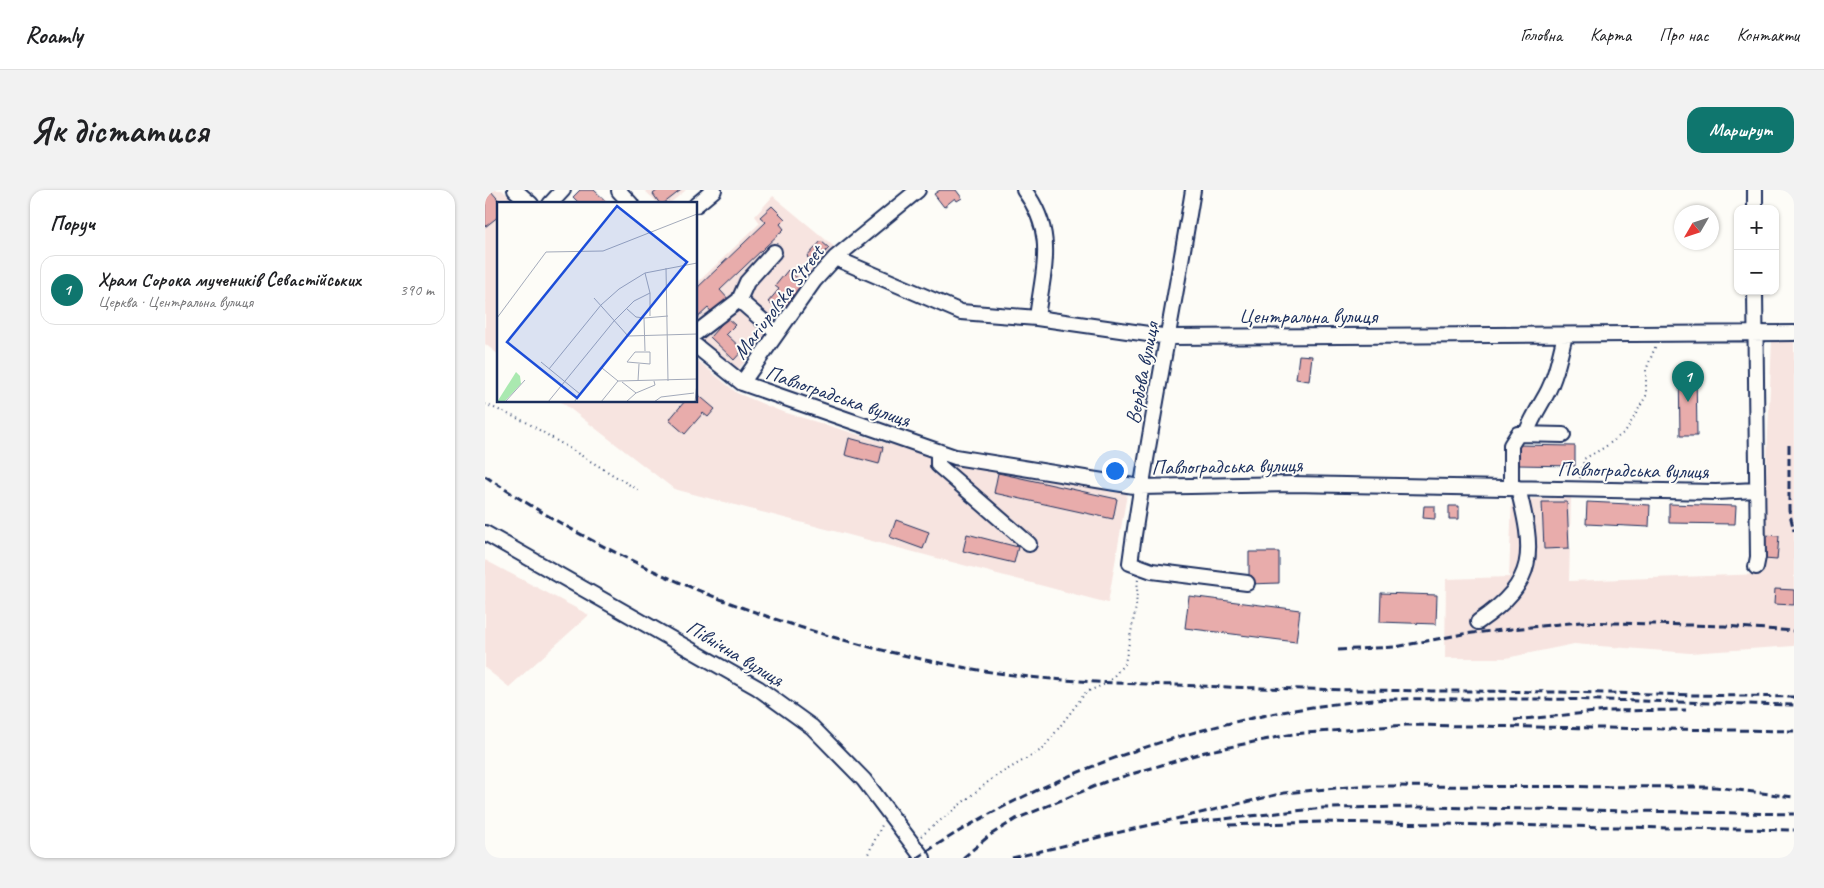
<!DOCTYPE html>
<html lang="uk">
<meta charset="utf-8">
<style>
:root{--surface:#fff;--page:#f2f2f2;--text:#202124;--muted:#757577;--line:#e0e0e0;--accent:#0f766e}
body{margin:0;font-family:Caveat,sans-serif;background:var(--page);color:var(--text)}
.controls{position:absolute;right:15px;top:15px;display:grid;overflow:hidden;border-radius:10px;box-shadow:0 1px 4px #0004}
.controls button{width:45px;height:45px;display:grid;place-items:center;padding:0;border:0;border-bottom:1px solid var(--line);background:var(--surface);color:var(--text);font:25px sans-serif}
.compass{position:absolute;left:1189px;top:15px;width:45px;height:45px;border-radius:50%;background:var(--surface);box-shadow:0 1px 4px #0004;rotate:231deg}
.you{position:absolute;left:629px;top:280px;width:18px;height:18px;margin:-12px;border:4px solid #fff;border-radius:50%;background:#1a73e8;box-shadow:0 0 0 8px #1a73e833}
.badge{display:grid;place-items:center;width:32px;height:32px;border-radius:50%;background:var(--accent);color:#fff;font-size:16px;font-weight:700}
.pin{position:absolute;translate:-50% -41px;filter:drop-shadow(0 1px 2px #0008)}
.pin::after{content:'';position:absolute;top:26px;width:18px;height:15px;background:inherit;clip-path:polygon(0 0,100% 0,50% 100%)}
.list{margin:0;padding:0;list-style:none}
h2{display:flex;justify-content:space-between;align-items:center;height:65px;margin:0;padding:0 20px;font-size:21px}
h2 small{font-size:16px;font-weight:400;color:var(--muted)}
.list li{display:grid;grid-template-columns:32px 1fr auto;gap:15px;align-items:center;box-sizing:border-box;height:70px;margin:0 10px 10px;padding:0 10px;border:1px solid var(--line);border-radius:15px}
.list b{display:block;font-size:19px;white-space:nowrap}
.list p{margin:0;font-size:16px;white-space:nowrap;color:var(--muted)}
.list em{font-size:16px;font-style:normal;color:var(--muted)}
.map{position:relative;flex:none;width:1309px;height:668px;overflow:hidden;border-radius:15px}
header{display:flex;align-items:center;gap:30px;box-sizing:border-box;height:70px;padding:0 25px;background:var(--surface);border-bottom:1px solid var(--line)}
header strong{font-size:24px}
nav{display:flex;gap:28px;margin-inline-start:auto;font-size:18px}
.intro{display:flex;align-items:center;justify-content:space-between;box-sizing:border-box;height:120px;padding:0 30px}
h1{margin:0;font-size:35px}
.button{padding:12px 22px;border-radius:15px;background:var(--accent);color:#fff;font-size:18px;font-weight:700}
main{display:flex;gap:30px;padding:0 30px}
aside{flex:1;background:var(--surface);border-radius:15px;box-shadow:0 1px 4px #0004}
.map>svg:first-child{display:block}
.built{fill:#f7e4e0}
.building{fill:#e8acab;stroke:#1b2f5e}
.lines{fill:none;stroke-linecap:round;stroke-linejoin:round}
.minor-casing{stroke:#1b2f5e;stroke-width:18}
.path{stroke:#1b2f5e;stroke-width:2;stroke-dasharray:1 4;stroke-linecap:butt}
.minor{stroke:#fdfcf7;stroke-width:14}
.rail{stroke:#1b2f5e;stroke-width:3;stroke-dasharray:8 4;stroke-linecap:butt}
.labels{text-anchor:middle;stroke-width:4;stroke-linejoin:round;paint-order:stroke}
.street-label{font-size:21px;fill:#1b2f5e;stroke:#fdfcf7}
.inset-road{fill:none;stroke:#a3aaba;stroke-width:1}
.view{fill:#1d4ed8;fill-opacity:0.15;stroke:#1d4ed8;stroke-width:2.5}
.inset-edge{fill:none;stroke:#1b2f5e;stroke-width:2.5}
</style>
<header>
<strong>Roamly</strong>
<nav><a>Головна</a><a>Карта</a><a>Про нас</a><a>Контакти</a></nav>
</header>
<div class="intro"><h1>Як дістатися</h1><a class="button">Маршрут</a></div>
<main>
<aside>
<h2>Поруч<small></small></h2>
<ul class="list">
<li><span class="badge">1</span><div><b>Храм Сорока мучеників Севастійських</b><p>Церква · Центральна вулиця</p></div><em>390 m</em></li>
</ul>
</aside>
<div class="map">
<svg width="1309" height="668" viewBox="0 0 1309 668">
<rect width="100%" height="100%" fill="#fdfcf7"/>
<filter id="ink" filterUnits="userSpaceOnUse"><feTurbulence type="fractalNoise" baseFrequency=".02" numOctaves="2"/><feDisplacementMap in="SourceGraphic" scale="10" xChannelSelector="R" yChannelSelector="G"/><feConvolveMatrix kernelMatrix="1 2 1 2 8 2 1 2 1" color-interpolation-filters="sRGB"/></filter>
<g filter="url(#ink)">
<path class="built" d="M 0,0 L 17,0 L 32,14 L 14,14 L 14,165 L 0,154 Z
M 159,0 L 201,0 L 184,14 L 174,14 Z
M 288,6 L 352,59 L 253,180 L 211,145 L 211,94 L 275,33 L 270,26 Z
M 1287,150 L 1309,150 L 1309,456 L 1205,463 L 1089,454 L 1021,468 L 960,468 L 961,389 L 1024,387 L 1027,309 L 1086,308 L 1084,391 L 1277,384 Z
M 211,169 L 252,203 L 295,221 L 481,277 L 642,304 L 623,413 L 189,299 L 75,211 L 211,211 Z
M 0,370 L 104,425 L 24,497 L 0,478 Z"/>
<path class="building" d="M 5,0 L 17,14 L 14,14 L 14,26 L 0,37 L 0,5 Z
M 95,0 L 109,0 L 124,14 L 95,14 L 88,7 Z
M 173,0 L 196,0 L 178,14 L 175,14 L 168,4 Z
M 455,0 L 471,0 L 477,8 L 472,11 L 470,8 L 459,17 L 449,4 Z
M 287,16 L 300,29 L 295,34 L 299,39 L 235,100 L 245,111 L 230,126 L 223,118 L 211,129 L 211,99 L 281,32 L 275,27 Z
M 336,51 L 344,58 L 330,73 L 322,67 Z
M 303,80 L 320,94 L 296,122 L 283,112 L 294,99 L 290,96 Z
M 242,128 L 250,135 L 241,144 L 258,160 L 249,170 L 225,147 Z
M 814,165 L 827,166 L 824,191 L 811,189 Z
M 1194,178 L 1211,178 L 1212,246 L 1195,246 Z
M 211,203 L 230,219 L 223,227 L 218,223 L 200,244 L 184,230 L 200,211 L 211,211 Z
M 364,248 L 398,257 L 394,274 L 360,265 Z
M 1032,255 L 1090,256 L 1090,276 L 1032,275 Z
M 513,283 L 632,309 L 628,329 L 509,303 Z
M 1057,312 L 1082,312 L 1084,358 L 1059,359 Z
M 1102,312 L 1165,315 L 1164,337 L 1101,334 Z
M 1184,314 L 1251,316 L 1250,334 L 1184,333 Z
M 939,316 L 950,316 L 950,329 L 938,328 Z
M 964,316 L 974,316 L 974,329 L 964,329 Z
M 411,330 L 444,342 L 438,359 L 405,347 Z
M 482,344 L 533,357 L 529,373 L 478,361 Z
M 1280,345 L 1294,346 L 1292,370 L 1279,369 Z
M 764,362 L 794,362 L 794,393 L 764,394 Z
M 1290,399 L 1309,400 L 1309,415 L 1289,414 Z
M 896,403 L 952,405 L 951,434 L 895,432 Z
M 704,406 L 815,420 L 811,452 L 700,438 Z"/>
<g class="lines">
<defs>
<path id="minor" d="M 30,0 L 46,14
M 539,0 C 572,44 558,78 552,128
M 708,0 C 688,125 662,248 645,373 L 667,381 L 762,393
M 134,1 L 146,14
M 65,14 L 78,0
M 211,15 L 229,0
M 1270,19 L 1270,0
M 350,68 L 476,122 L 552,128 L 684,147 L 1309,143
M 1270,101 L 1273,367 L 1271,377
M 254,110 L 292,143
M 211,143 L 254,110 L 262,92 L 289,62
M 211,156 L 257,193 L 470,267 L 655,297 L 807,294 L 1231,302 L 1271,300
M 257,193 L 329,91 L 350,68 L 433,0
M 1041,244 C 1046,230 1053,219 1061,205 C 1071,187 1075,165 1080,145
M 453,261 L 453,275 L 544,354
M 1026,298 L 1026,255 L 1033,244 L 1078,245
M 0,343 L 273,498 L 327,537 L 379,590 L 438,668
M 993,432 C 1053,391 1049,362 1033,298"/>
</defs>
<use href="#minor" class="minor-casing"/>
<path class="path" d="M 0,214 L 41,232 L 153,300
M 1095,288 L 1099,269 L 1120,257 L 1141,241 L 1161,206 L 1161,180 L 1171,155
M 436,646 L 508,588 L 558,559 L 601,502 L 623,493 L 640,473 L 651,417 L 653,388
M 381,668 L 398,633"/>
<use href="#minor" class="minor"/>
<path class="rail" d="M 1304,255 L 1304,320 L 1309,341
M 0,286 C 146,385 314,449 488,479 C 555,491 624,493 691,495 C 780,499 868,500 956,501 C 1074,501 1191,505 1309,507
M 853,460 L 910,457 L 978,444 L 1095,432 L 1239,436 L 1309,441
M 1029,530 L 1122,521 L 1201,520
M 693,634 L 838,618 L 939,617 L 1309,624
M 744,635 L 837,632 L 1309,640
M 432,668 C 561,580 734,522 889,510 C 924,508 959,509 994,509 C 1099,508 1204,513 1309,515
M 478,668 L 505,645 L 531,629 L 620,592 L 720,562 L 808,544 L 921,535 L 1309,541
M 527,668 L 799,603 L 873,596 L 1230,597 L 1309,607"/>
</g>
</g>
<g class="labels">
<g class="street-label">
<text transform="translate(293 112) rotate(-53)" y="7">Mariupolska Street</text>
<text x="823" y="133">Центральна вулиця</text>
<text transform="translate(657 183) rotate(-79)" y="7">Вербова вулиця</text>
<text transform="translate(353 206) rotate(19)" y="7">Павлоградська вулиця</text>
<text transform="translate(742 276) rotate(-1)" y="7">Павлоградська вулиця</text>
<text transform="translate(1148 280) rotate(1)" y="7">Павлоградська вулиця</text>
<text transform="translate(250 463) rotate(31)" y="7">Північна вулиця</text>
</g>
</g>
<g transform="translate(12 12)">
<rect width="200" height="200" fill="#fdfcf7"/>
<path d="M 19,170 L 23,174 L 24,182 L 7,200 L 0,200 Z" fill="#aae9b0"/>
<path class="inset-road" d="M 169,66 L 171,179M 148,71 L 153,91 L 153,114M 97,96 L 131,134 L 200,132M 130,107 L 139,115 L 147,116 L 148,149M 0,116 L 49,50 L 106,49 L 200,12M 147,116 L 171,114M 138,150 L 153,150 L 153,162 L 130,160 ZM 44,160 L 83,192M 105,166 L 121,179 L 200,177M 52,167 L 104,103 L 122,87 L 148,71 L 200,61M 141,179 L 142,162M 125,180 L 139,191M 8,200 L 28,178M 51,200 L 117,119 L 137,99 L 153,91M 77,200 L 130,134M 104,200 L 121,179M 129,200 L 139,191 L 158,183 L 157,179M 157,200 L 164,195 L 197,191M 198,200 L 200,181"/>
<path class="view" d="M 120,4 L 190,60 L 80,196 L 10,140 Z"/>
<rect width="200" height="200" class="inset-edge"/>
</g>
</svg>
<div class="controls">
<button>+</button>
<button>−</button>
</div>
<svg class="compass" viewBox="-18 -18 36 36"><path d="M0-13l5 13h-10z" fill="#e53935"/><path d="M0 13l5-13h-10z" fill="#757577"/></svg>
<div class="you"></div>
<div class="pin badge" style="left:1203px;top:212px">1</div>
</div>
</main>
